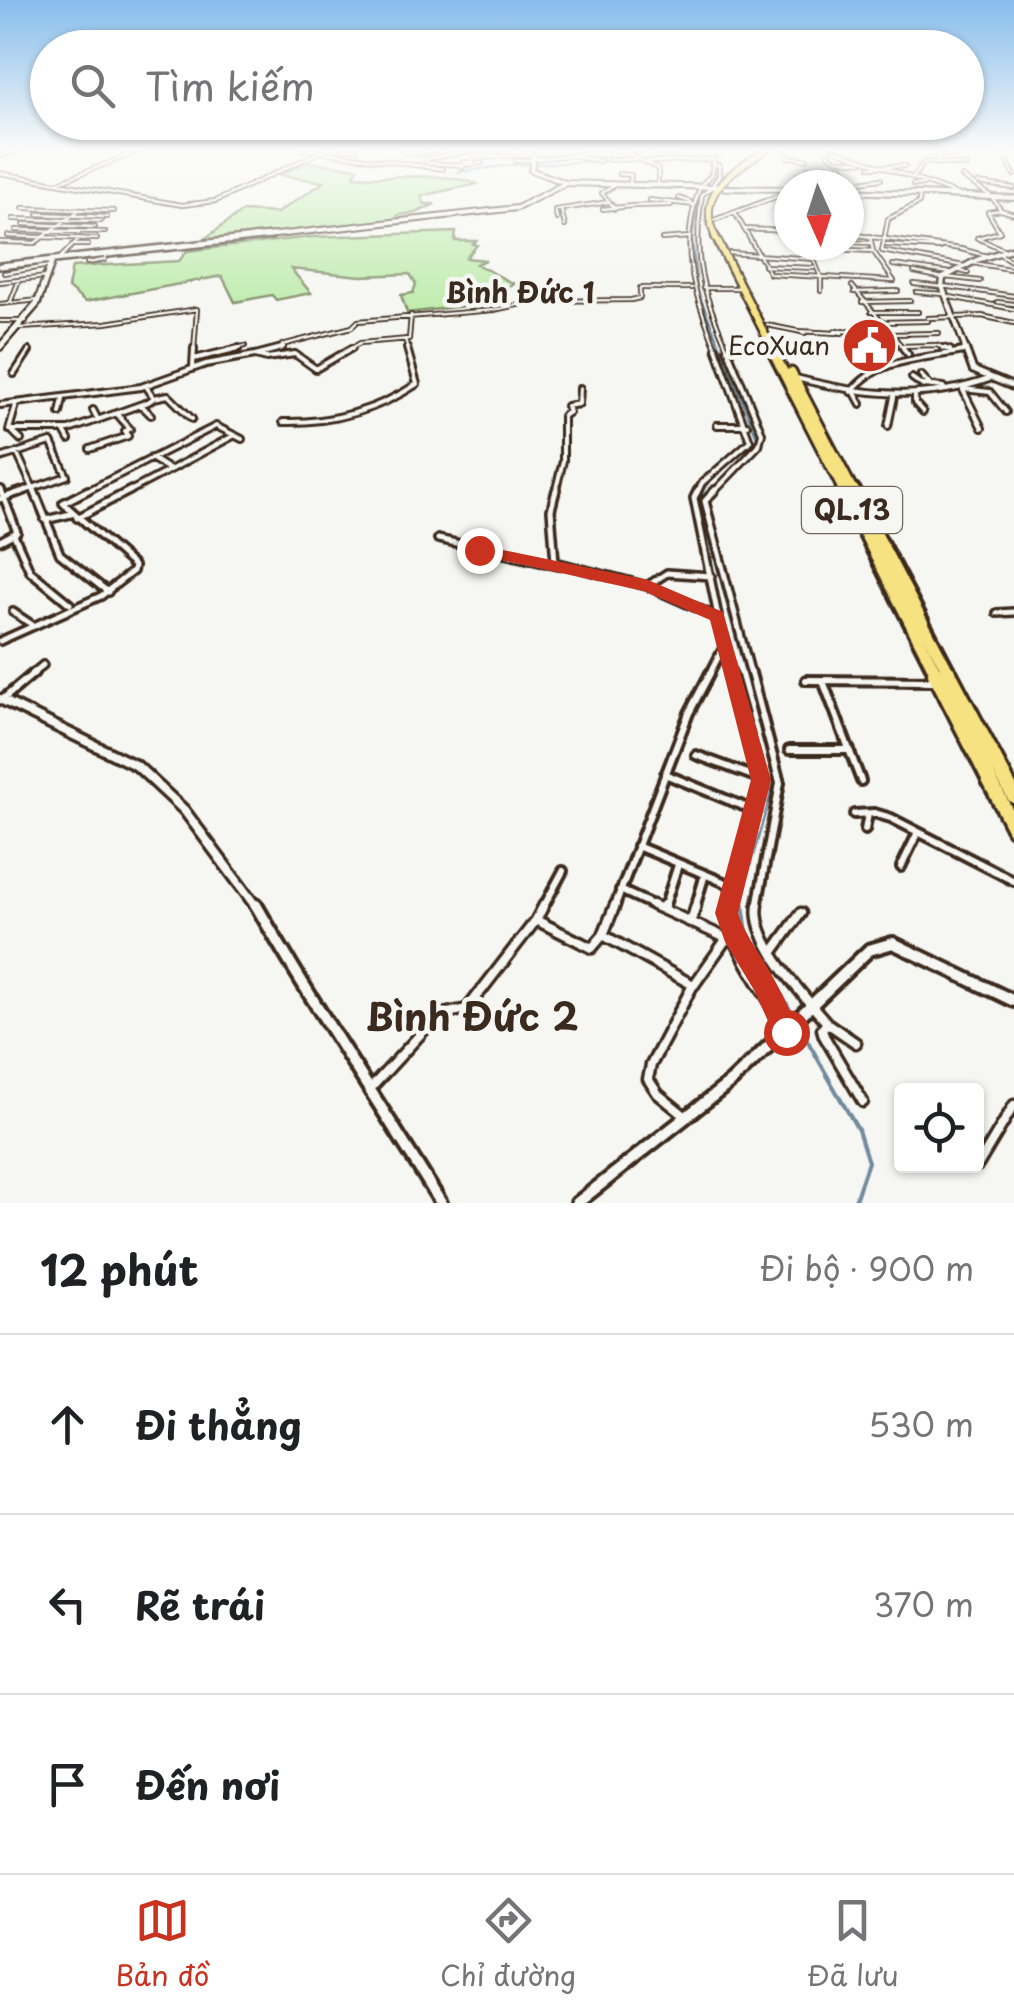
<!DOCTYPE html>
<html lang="vi">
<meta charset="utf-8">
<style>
:root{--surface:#fff;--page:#f2f2f2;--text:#202124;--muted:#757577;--line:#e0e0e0;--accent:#c8321e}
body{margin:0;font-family:"Playpen Sans",sans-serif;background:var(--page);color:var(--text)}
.controls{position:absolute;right:30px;bottom:30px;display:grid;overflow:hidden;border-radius:10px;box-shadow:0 2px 8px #0004}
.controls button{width:90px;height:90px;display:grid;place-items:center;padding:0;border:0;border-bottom:2px solid var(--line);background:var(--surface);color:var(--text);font:50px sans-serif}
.compass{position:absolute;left:774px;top:170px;width:90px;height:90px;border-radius:50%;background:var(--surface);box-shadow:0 2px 8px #0004;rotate:177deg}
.stop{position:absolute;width:30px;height:30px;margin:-22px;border:8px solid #c8321e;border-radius:50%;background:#fff}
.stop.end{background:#c8321e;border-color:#fff;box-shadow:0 2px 10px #0008}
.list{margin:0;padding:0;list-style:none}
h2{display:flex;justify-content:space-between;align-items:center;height:130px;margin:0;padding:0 40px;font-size:42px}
h2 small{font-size:32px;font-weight:400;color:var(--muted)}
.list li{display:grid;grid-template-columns:65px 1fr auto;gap:30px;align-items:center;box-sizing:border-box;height:180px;padding:0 40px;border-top:2px solid var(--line)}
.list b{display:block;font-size:38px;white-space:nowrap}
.list em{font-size:32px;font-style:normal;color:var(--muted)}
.icon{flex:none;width:55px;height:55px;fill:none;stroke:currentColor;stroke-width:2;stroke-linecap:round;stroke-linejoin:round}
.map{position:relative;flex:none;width:1014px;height:1203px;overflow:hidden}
.search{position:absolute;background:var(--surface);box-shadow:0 2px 8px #0004;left:30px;right:30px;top:30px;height:110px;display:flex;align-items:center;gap:25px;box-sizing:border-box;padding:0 35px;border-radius:55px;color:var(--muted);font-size:38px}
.sheet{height:670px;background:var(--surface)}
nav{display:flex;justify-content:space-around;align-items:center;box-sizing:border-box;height:140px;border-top:2px solid var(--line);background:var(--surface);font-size:28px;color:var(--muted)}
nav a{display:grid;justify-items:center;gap:5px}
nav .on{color:var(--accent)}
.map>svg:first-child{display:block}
.green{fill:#bcebaa;stroke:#7c8a64;stroke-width:2.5}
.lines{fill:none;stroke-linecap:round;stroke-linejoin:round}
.stream-far1{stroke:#718a9e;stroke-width:2.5}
.stream{stroke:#718a9e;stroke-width:4}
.minor-far4-casing{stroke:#3b2a1e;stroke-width:6}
.minor-far3-casing{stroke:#3b2a1e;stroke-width:10}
.minor-far2-casing{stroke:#3b2a1e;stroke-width:12}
.minor-far1-casing{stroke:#3b2a1e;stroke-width:14}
.minor-casing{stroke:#3b2a1e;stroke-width:15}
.tertiary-far4-casing{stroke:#3b2a1e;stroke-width:6}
.tertiary-far3-casing{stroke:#3b2a1e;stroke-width:9}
.tertiary-far2-casing{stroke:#3b2a1e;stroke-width:11}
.tertiary-far1-casing{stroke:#3b2a1e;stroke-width:15}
.tertiary-casing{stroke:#3b2a1e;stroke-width:18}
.secondary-far1-casing{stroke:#3b2a1e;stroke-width:8}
.secondary-casing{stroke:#3b2a1e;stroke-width:10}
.trunk-far4-casing{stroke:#3b2a1e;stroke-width:9}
.trunk-far3-casing{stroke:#3b2a1e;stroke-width:11}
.trunk-far2-casing{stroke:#3b2a1e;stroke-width:15}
.trunk-far1-casing{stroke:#3b2a1e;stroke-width:19}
.trunk-casing{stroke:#3b2a1e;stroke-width:21}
.minor-far4{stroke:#f6f6f2;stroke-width:2.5}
.minor-far3{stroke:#f6f6f2;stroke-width:4}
.minor-far2{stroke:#f6f6f2;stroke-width:5}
.minor-far1{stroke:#f6f6f2;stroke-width:6}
.minor{stroke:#f6f6f2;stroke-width:8}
.tertiary-far4{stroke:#f6f6f2;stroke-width:2.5}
.tertiary-far3{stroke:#f6f6f2;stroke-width:4}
.tertiary-far2{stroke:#f6f6f2;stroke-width:5}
.tertiary-far1{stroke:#f6f6f2;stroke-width:8}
.tertiary{stroke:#f6f6f2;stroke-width:10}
.secondary-far1{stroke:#f6f6f2;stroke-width:4}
.secondary{stroke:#f6f6f2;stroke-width:5}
.trunk-far4{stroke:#f7e281;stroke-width:5}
.trunk-far3{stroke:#f7e281;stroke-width:6}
.trunk-far2{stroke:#f7e281;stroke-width:9}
.trunk-far1{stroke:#f7e281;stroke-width:11}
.trunk{stroke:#f7e281;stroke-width:14}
.route{fill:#c8321e}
.labels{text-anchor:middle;stroke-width:9;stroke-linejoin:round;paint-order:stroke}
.far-poi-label{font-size:25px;fill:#3b2a1e;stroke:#f6f6f2;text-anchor:end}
.far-neighbourhood-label{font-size:28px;font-weight:bold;fill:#3b2a1e;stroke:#f6f6f2}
.shield{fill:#f6f6f2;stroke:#73675e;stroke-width:2.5}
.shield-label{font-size:28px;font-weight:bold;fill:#3b2a1e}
.near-neighbourhood-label{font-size:38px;font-weight:bold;fill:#3b2a1e;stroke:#f6f6f2}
</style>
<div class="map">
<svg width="1014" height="1203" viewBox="0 0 1014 1203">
<rect width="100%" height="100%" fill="#f6f6f2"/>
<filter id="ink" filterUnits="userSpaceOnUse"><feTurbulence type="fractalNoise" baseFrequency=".01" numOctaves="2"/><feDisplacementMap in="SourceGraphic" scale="20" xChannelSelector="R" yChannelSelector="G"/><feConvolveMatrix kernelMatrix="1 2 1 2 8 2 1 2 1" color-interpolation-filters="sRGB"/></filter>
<g filter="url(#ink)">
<path class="green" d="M 307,162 L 358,168 L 354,176 C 394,179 440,171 477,184 L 421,196 L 425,204 L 435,204 L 416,213 L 398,215 L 398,219 L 199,243 L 243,211 L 277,213 L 324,182 L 278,175 Z
M 456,232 L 455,241 L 476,241 L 473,244 L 477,245 L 466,258 L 486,260 L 476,264 L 514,284 L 464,306 L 407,313 L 401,295 L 413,293 L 416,284 L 410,274 L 361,276 L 291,269 L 311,293 L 276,300 L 272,295 L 235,302 L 222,276 L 85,302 L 68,288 L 72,267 L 179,261 L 187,251 L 311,237 Z"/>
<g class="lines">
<path class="stream-far1" d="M 633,160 L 720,157
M 458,172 L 510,165 L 610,161
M 700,192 L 714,175 L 716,166
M 698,199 L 692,237 L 697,290 L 757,437 L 707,484 L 699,499 L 774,782 L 742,895 L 744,908"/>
<path class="stream" d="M 743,905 L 747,932 L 794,1017
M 798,1024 L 858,1130 L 868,1162 L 854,1203"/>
<defs>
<path id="minor-far4" d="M 302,149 L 443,169
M 343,149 L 357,149
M 495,149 L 499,151
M 665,149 L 676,150
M 785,149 L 788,157 L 807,159
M 834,149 L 959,195
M 986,149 L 1005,156 L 1014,175
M 621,150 L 658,169 L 658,185
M 403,152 L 417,154 L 438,149
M 628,152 L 647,149
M 827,152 L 835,159 L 861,162
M 509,153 L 526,150
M 590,155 L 624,154
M 0,156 L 27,149
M 573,156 L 600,161
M 486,158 L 533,154
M 659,158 L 656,153 L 673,154
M 610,160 L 636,159
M 516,161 L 629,149
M 463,162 L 471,162 L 476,155 L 499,156
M 644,162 L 714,159 L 711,175 L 701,185
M 938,163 L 937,155 L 954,156 L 961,149
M 711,164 L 719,165 L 719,176 L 712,186
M 840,164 L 846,172
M 464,165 L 482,163
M 826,166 L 853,183
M 870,167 L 905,166
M 462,168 L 464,165 L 428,163 L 425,159 L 484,149
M 808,168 L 826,178 L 853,184
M 0,173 L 182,205 L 216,201 L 320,152
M 619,174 L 631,175 L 630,183
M 798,175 L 815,174
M 962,177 L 991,196
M 913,178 L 924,162 L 966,166
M 59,182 L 145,149
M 853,183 L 881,179
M 978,183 L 1014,188
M 913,185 L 925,184
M 700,187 C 678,247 693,293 717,350
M 712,187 L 702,195 C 692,262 702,289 728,350
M 920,194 L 919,203 L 888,219 L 882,251 L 964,266
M 679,198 L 691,202
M 649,200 L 694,205
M 633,206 L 671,205
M 23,208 L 114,211
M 561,209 L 565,226
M 603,209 L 632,206
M 615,209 L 602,193 L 617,184
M 1001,210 L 988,212 L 1000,232 L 977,238 L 1005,250
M 735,213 L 770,274 L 894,281 L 873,251 L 870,236
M 38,214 L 107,217
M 13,219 L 101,221
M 557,219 L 555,210 L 609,202
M 714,220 L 789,192
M 24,224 L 95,227
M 744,229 L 789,231
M 16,230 L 105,232
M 849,234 L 961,249
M 8,236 L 97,239
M 662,239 L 690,237
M 0,242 L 35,243 L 77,212
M 849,242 L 870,243
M 72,245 L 88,245
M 886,245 L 940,248
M 806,248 L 873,251
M 810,249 L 821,278 L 821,291
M 961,249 L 987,256
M 730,253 L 814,259
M 998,253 L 1014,263
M 58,260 L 80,238
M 87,263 L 105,260 L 106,256
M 972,263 L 1010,269
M 893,265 L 951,273
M 764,266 L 814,268
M 957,270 L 968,273
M 914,272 L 943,278
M 4,273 L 50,266
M 945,277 L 980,281
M 0,282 L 47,277
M 914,284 L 943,287
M 852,286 L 905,350
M 942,286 L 1014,296
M 703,288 L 740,288
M 854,292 L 898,291
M 916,292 L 944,294
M 945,296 L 1014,309
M 862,302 L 910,301
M 997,302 L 1014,304
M 10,303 L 19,280
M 0,304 L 39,300
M 871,312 L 918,312
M 928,318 L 982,316 L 1014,323
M 0,321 L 26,321
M 880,322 L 928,321
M 767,325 L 797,331
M 20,328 L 106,323 L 197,309 L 194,350
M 805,333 L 797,331 L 837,333
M 842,333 L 835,331 L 886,332
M 890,334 L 939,333
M 405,339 L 408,350
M 282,345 L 352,327 L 358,321 L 494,310 L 536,301 L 631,300 L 640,298 L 640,288 L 692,288
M 900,346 L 936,345 L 950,350
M 229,350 L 245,346
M 273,350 L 284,347
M 348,350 L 360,343 L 409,339 L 411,315"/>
<path id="minor-far3" d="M 903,348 L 908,354
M 943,348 L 950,350
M 255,355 L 282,348
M 194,359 L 239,348
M 193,367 L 194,348
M 14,374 L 29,351
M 921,375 L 931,386
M 796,378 C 862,395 924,402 989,379
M 912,378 L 923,386
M 923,385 L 944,387
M 963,389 L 990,392 L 1006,412
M 963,390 L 982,428
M 851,392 C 877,358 923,359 963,351
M 855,393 L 861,404
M 915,394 L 915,403 L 923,412
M 154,398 L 168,395 L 192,419
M 0,405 L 141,387 L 206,364 L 255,355 L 267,358 L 295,354 L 316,369 L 352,348
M 16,405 L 9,430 L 69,430 L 148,402 L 154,398 L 146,386
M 141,405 L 151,415
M 93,410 L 98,420
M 60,413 L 63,399
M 283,422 C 332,423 376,411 417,384 L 407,348
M 717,425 L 747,425
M 888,426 L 894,397
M 64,431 L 69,440
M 13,432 L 21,440
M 90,449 L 128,436 L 125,431 L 130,429 L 117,414
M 0,458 L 51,442 L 67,476 L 33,488 L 17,453
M 151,458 L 170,470 L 235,435
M 0,489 L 1,493
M 19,493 L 33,488 L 35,493
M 83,493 L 216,426 L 242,439
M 126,493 L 170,470
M 555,493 L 563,461 L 563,416 L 569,412 L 567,406 L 579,404 L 580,388
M 697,493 L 702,483 L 750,441 L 716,348
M 713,493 L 759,445 L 762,433 L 727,348"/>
<path id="minor-far2" d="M 34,490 L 60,554 L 108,592
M 556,490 L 551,510 L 555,562 L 647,586 L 667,573 L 711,576
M 698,490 L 694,498 L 724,646 L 709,675
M 715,490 L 705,501 L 751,675
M 0,499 L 26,490
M 77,518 L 131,490
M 45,520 L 71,514
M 14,535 L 30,571 L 70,604
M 438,539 L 558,566
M 0,541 L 17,532 L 1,490
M 647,586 L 717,617
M 13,612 L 34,626
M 997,613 L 1014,612
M 0,641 L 101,596 L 133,571 L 134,566 L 63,503 L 88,490
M 724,646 L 732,675
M 31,675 L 43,665"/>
<path id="minor-far1" d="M 751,673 L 780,783 L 757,908
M 806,680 L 935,681
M 823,681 L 861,781
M 2,700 L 34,673
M 789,750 L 850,750
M 696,755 L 761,779
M 665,774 L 755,811
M 854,814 L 874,813 L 891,818 L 1014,881
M 865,830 L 868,814
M 637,846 L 733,886
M 901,867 L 917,834
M 620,890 L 659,908
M 543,908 L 563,871
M 614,908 L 689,713 L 710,673
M 664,908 L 678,865
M 695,908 L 705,874
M 728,908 L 761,779 L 731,673"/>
<path id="minor" d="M 615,905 L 603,935 L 693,985 L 651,1065 L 648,1079 L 658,1094 L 685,1116
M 653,905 L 735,942
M 729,905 C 721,935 772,1000 785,1029
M 758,905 C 751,941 805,997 827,1023 L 822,1029 L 824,1036 L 863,1102
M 663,909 L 664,905
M 536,920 L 544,905
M 691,922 L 696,905
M 772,953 L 801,913
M 694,985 L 727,938
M 827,1023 L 856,1043
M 370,1089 L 438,1015 L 467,1009 L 536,920 L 592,948 L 603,935
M 978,1165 L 1014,1105"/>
<path id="tertiary-far4" d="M 991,196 L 1001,210 L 1014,214"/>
<path id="tertiary-far3" d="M 966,350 L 942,286 L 943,278 L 977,260 L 1014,248"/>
<path id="tertiary-far2" d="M 965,348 L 973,370 L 1014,387"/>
<path id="tertiary-far1" d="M 0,699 L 137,766 L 184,810 L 257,908"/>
<path id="tertiary" d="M 256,905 C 314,1007 380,1103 441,1203
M 577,1203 L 732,1081 L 869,950 L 893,943 L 1014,1001"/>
<path id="secondary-far1" d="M 525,149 L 534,157 L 531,170 L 566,183
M 725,188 L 789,189
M 849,191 L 1014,198
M 249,238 L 517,208 L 566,183 L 719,187"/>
<path id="secondary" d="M 0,266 L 271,236
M 0,347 L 37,304 L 52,261"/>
<path id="trunk-far4" d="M 716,238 C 693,193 733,171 767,149"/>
<path id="trunk-far3" d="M 715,236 L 773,350"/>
<path id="trunk-far2" d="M 771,348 L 845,493
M 791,373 L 854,493"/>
<path id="trunk-far1" d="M 843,490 L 937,675
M 853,490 L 950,675"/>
<path id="trunk" d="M 935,673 L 1014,828
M 949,673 L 1014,796"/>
</defs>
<use href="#minor-far4" class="minor-far4-casing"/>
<use href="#minor-far3" class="minor-far3-casing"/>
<use href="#minor-far2" class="minor-far2-casing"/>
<use href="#minor-far1" class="minor-far1-casing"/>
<use href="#minor" class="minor-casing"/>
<use href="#tertiary-far4" class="tertiary-far4-casing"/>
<use href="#tertiary-far3" class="tertiary-far3-casing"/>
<use href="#tertiary-far2" class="tertiary-far2-casing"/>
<use href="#tertiary-far1" class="tertiary-far1-casing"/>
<use href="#tertiary" class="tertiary-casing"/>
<use href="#secondary-far1" class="secondary-far1-casing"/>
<use href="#secondary" class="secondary-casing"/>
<use href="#trunk-far4" class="trunk-far4-casing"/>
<use href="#trunk-far3" class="trunk-far3-casing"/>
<use href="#trunk-far2" class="trunk-far2-casing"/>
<use href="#trunk-far1" class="trunk-far1-casing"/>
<use href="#trunk" class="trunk-casing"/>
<use href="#minor-far4" class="minor-far4"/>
<use href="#minor-far3" class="minor-far3"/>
<use href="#minor-far2" class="minor-far2"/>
<use href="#minor-far1" class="minor-far1"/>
<use href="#minor" class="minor"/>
<use href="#tertiary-far4" class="tertiary-far4"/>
<use href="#tertiary-far3" class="tertiary-far3"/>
<use href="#tertiary-far2" class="tertiary-far2"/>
<use href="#tertiary-far1" class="tertiary-far1"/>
<use href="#tertiary" class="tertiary"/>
<use href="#secondary-far1" class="secondary-far1"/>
<use href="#secondary" class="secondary"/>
<use href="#trunk-far4" class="trunk-far4"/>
<use href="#trunk-far3" class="trunk-far3"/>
<use href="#trunk-far2" class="trunk-far2"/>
<use href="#trunk-far1" class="trunk-far1"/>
<use href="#trunk" class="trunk"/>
</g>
</g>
<linearGradient id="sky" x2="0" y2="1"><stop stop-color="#87bdec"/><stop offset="0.47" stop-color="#fbfbf9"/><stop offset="1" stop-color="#fbfbf9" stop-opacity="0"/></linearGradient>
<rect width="1014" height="318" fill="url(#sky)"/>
<path class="route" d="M 479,545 L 648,580 L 723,612 L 771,780 L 738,913 C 745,935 759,952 770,972 C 781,991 791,1012 799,1032 L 795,1041 L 786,1045 L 777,1041 L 754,990 L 725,942 L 715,913 L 751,780 L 710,620 L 644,591 L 473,554 L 471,550 Z"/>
<defs>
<symbol id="civic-disc" viewBox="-11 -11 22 22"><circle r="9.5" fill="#c8321e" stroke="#f6f6f2"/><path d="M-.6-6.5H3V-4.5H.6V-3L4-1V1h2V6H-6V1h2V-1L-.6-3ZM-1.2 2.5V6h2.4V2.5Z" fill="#fff"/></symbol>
</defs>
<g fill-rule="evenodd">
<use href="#civic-disc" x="838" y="314" width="63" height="63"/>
</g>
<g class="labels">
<g class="far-poi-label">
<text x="830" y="355">EcoXuan</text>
</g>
<g class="far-neighbourhood-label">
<text x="520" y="303">Bình Đức 1</text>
</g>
<rect class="shield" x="802" y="487" width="100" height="46" rx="8"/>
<g class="shield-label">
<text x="852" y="520">QL.13</text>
</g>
<g class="near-neighbourhood-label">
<text x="472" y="1031">Bình Đức 2</text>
</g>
</g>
</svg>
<div class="controls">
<button><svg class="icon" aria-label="locate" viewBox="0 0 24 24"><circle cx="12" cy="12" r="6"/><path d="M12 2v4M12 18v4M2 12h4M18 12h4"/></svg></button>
</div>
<svg class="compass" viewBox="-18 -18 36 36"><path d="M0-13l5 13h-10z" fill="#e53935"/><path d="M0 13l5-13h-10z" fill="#757577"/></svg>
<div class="stop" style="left:786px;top:1032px"></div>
<div class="stop end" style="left:479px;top:550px"></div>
<div class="search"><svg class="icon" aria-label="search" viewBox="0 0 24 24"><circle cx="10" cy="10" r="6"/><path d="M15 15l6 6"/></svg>Tìm kiếm</div>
</div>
<section class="sheet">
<h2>12 phút<small>Đi bộ · 900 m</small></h2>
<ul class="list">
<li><svg class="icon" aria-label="ahead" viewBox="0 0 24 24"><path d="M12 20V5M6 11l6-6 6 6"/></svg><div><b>Đi thẳng</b></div><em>530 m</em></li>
<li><svg class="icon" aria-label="left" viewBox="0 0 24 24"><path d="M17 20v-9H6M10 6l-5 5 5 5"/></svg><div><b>Rẽ trái</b></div><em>370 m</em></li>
<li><svg class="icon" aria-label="arrive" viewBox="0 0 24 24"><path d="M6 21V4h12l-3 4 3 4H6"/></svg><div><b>Đến nơi</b></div></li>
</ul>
</section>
<nav>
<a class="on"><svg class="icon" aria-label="map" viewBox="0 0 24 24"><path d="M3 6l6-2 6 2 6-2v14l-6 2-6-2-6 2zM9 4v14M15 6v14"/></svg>Bản đồ</a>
<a><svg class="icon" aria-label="directions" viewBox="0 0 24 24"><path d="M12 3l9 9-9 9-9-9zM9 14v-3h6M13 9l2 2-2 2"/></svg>Chỉ đường</a>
<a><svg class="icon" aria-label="saved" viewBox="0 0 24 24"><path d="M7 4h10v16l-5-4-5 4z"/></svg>Đã lưu</a>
</nav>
